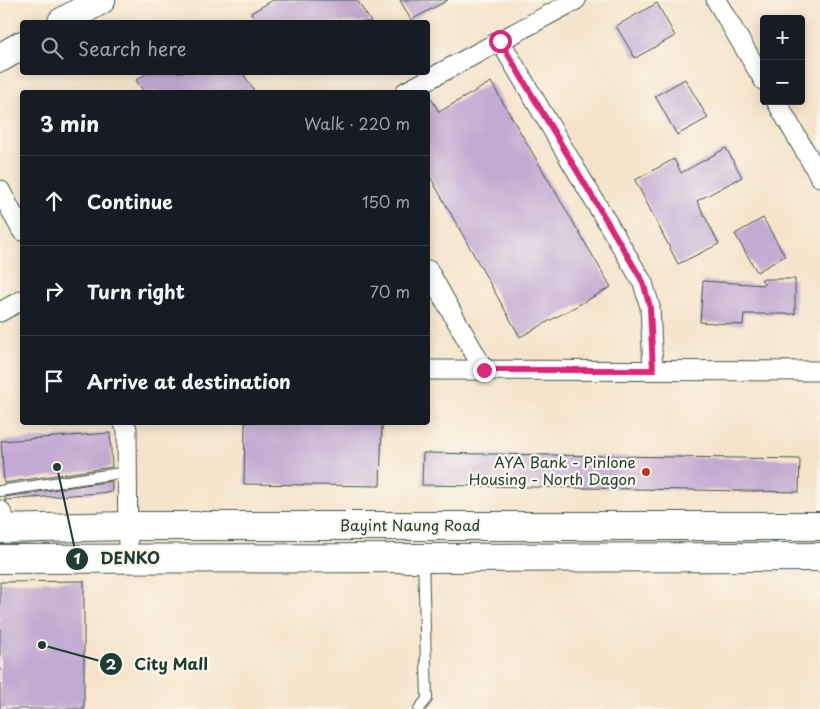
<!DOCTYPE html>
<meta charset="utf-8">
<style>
:root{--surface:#171b24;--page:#242831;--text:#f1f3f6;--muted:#9ea1a6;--line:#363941}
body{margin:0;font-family:"Playpen Sans",sans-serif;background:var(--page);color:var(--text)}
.controls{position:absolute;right:15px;top:15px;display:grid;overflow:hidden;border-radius:5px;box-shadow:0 2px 12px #0003}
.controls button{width:45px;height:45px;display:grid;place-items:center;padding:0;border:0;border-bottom:1px solid var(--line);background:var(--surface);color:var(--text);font:25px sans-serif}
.stop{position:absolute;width:15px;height:15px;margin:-11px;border:4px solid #db2777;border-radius:50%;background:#fff}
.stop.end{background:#db2777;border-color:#fff;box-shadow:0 1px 5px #0008}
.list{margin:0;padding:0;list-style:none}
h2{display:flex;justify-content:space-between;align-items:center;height:65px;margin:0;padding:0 20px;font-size:21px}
h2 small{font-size:16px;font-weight:400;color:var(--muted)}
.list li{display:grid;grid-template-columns:32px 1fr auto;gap:15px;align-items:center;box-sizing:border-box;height:90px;padding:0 20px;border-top:1px solid var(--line)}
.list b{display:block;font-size:19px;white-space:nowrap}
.list em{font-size:16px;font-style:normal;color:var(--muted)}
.icon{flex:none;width:28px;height:28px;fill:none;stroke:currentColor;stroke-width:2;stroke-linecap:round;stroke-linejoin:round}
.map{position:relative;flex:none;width:820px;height:709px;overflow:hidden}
.search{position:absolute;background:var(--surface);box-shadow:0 2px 12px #0003;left:20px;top:20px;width:410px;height:55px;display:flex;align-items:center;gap:12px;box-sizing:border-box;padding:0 18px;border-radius:5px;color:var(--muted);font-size:19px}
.panel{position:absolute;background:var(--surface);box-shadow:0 2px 12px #0003;left:20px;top:90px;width:410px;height:335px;border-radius:5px}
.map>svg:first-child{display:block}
.building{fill:#c2abd2}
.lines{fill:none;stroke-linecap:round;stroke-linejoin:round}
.lane-casing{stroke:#3f564b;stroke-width:12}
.street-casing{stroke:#3f564b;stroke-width:21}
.secondary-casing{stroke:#3f564b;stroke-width:30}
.lane{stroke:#fff;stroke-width:10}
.street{stroke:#fff;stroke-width:19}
.secondary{stroke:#fff;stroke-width:28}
.route{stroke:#db2777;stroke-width:6}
.poi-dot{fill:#c8321e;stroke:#fbf7ec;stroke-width:2}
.labels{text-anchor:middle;stroke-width:4.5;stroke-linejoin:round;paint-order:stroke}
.poi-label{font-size:15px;fill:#1f3d34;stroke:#fbf7ec;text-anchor:end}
.street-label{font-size:15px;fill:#1f3d34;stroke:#fbf7ec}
.leader{fill:none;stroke:#1f3d34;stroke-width:2}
.callout-dot{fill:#1f3d34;stroke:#fbf7ec;stroke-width:2}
.mark-label{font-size:15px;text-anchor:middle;font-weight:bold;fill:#fff}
.callout-label{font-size:16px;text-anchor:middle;font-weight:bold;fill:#1f3d34;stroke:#fbf7ec;stroke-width:4.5;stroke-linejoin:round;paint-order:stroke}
</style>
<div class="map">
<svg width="820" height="709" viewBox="0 0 820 709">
<rect width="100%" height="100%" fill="#fbf7ec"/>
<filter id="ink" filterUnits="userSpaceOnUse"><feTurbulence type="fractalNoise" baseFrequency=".02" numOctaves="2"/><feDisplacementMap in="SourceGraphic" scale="10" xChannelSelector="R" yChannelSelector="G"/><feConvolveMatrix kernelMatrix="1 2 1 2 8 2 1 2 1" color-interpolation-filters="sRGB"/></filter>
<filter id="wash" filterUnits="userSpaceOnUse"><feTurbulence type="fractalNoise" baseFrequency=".0096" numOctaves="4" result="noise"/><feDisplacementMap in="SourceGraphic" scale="20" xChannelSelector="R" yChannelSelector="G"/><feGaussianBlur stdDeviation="1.12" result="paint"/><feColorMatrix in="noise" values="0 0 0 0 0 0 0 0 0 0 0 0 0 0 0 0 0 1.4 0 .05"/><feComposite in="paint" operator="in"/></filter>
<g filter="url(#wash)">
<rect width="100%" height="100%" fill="#f5e4cb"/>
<g id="blocks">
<path class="building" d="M 273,0 L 357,0 L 371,22 L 256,22 L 251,13 Z
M 400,0 L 448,0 L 411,20 Z
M 657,3 L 675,36 L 635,58 L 616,26 Z
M 149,72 L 242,72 L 255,92 L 144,92 L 136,80 Z
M 685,79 L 708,118 L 677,135 L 655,96 Z
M 491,82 L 611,287 L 520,337 L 428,173 L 428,93 L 439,112 Z
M 726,148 L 742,177 L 697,201 L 719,244 L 678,264 L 635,180 L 674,159 L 681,173 Z
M 763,218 L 785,256 L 757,272 L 735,234 Z
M 761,279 L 795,279 L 795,314 L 744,314 L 743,325 L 700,322 L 703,281 L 765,285 Z
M 245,422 L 382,422 L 380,486 L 244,484 Z
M 110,433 L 112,467 L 4,483 L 1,441 Z
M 423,453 L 800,459 L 799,492 L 422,485 Z
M 112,481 L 112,492 L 5,500 L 5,497 Z
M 84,581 L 84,709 L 0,709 L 0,582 Z"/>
</g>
</g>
<g filter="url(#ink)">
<use href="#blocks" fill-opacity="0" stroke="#3f564b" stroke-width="1"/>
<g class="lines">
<defs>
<path id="lane" d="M 0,491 L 127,472
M 419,709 L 427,699 L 423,558"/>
<path id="street" d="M 716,0 L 764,81
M 500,41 L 643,283 L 650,307 L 653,370
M 405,92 L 576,0
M 776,101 L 820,177
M 0,190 L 22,231
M 428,270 L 484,370
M 0,312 L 22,300
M 428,370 L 820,371
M 123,422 L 127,429 L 128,558
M 0,510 L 11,530"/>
<path id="secondary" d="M 62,22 L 101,0
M 0,58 L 22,45
M 0,529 L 128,526 L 820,526
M 0,559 L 820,557"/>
</defs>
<use href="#lane" class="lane-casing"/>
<use href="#street" class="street-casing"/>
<use href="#secondary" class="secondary-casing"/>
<use href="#lane" class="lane"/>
<use href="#street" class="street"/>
<use href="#secondary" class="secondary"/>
</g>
</g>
<g class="lines" filter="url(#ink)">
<path class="route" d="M 484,370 L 653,370 L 650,307 L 643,282 L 500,41"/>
</g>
<circle class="poi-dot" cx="646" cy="472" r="5"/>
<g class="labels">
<g class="poi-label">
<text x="636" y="468">AYA Bank - Pinlone<tspan x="636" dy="17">Housing - North Dagon</tspan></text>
</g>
<g class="street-label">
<text x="410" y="531">Bayint Naung Road</text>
</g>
</g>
<path class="leader" d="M57 467L77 559M42 645L111 664"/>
<g class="callout-dot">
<circle cx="57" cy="467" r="5"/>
<circle cx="42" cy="645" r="5"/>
<circle cx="77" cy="559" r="12"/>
<circle cx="111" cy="664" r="12"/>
</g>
<g class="mark-label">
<text x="77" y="564">1</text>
<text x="111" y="670">2</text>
</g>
<g class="callout-label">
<text x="130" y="564">DENKO</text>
<text x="171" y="670">City Mall</text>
</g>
</svg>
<div class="controls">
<button>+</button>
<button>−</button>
</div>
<div class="stop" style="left:500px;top:41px"></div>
<div class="stop end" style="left:484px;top:370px"></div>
<div class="search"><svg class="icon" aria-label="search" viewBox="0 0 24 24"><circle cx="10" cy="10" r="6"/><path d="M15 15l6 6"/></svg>Search here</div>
<section class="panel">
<h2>3 min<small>Walk · 220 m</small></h2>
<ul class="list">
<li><svg class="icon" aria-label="ahead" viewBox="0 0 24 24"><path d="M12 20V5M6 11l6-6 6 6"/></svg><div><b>Continue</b></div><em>150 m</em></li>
<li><svg class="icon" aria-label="right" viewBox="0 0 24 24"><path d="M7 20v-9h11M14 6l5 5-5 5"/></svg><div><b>Turn right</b></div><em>70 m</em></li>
<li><svg class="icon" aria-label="arrive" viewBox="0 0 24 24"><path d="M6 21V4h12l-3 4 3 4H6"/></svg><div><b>Arrive at destination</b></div></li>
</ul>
</section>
</div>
